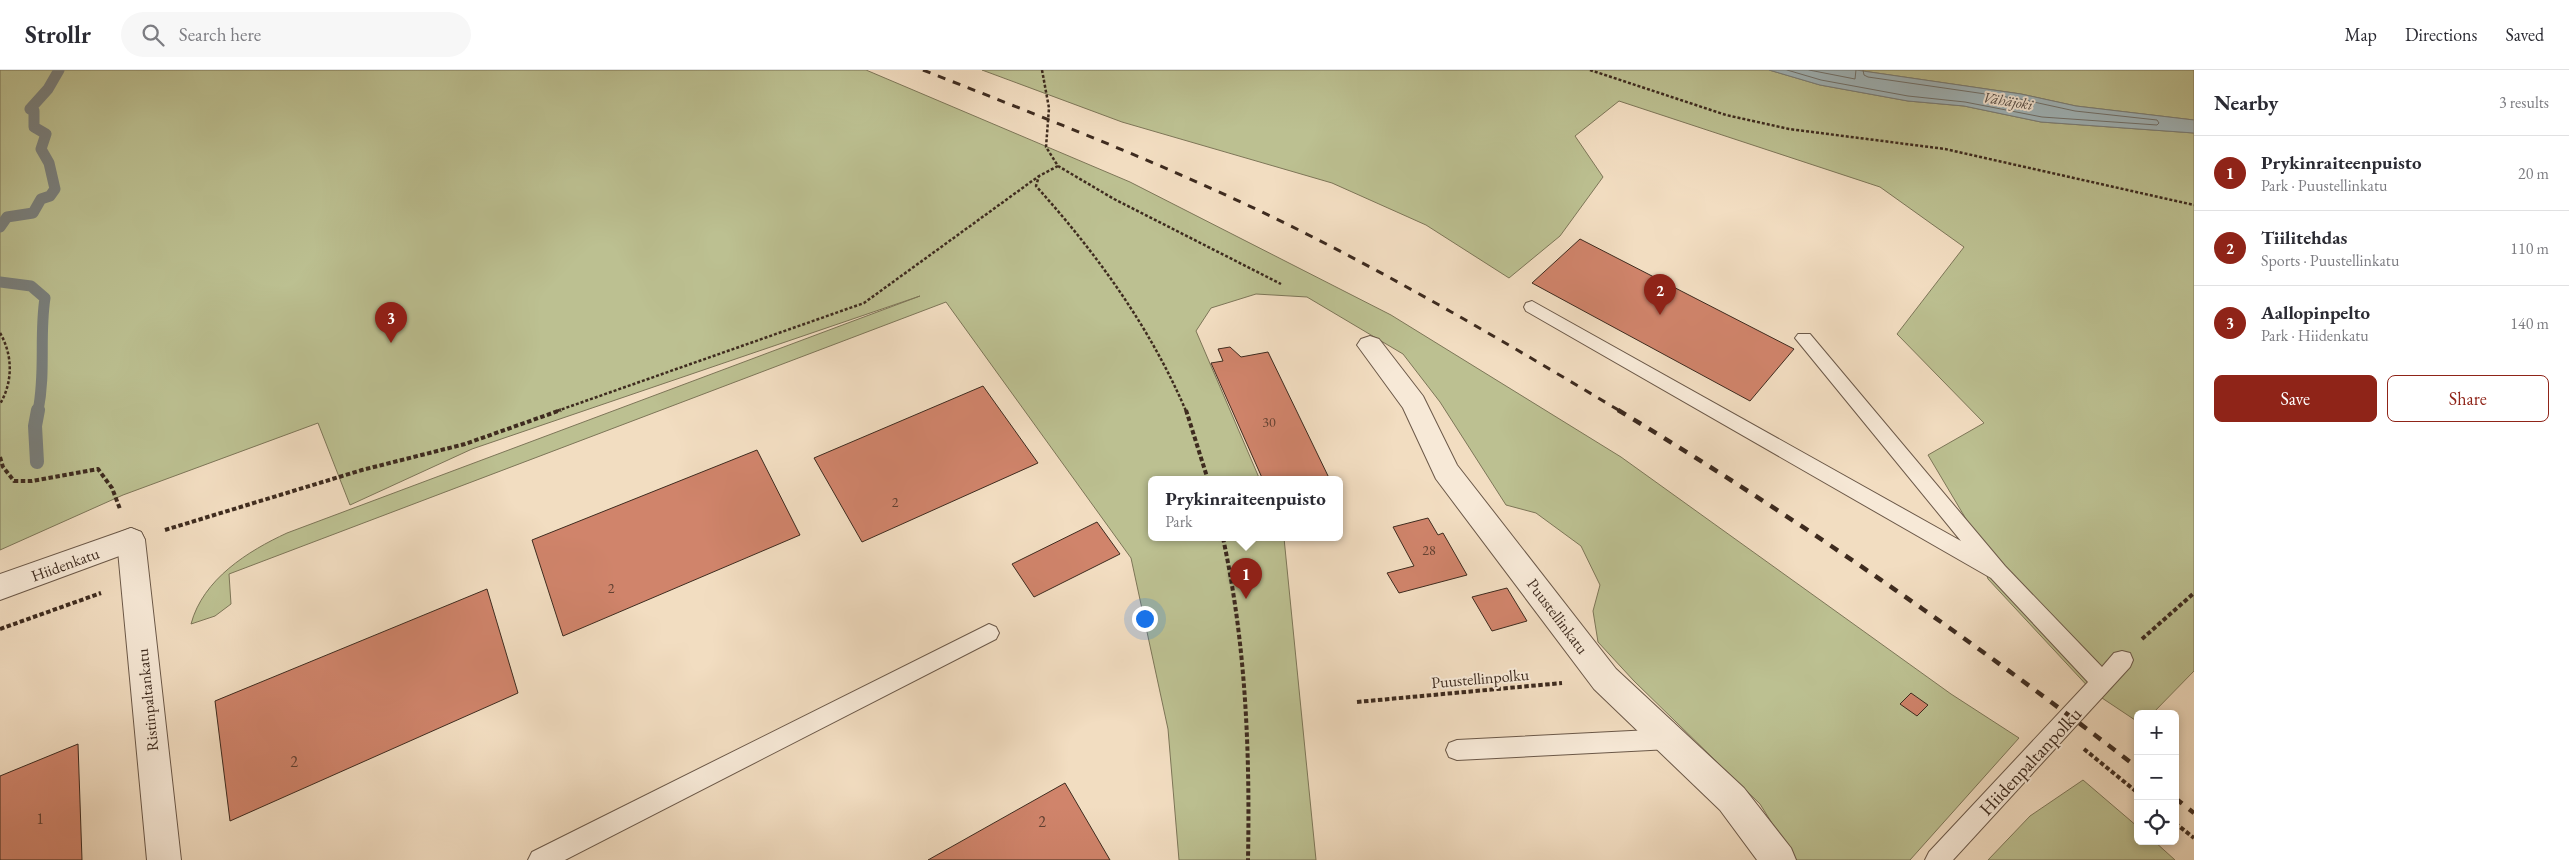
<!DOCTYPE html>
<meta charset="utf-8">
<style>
:root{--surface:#fff;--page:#f7f7f7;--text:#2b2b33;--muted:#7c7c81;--line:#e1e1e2;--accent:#8f2418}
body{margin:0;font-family:"EB Garamond",serif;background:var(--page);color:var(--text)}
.controls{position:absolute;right:15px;bottom:15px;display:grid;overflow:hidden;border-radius:8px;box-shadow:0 2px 8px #0003}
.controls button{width:45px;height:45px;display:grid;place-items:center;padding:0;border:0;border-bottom:1px solid var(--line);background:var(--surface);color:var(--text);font:25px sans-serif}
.you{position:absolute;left:1144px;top:548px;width:18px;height:18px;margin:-12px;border:4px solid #fff;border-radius:50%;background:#1a73e8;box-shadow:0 0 0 8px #1a73e833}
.badge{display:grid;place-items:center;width:32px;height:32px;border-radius:50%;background:var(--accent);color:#fff;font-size:16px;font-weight:700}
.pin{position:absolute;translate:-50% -41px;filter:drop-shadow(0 1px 2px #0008)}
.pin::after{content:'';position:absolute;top:26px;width:18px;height:15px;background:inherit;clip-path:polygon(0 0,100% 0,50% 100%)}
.popup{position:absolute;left:1148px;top:406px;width:195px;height:65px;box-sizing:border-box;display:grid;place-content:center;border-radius:8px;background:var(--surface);filter:drop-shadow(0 1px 4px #0005);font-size:16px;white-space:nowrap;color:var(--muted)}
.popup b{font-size:19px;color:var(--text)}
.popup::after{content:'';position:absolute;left:50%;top:100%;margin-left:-10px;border:10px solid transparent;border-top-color:var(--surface)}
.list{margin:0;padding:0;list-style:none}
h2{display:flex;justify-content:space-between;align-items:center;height:65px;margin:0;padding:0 20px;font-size:21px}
h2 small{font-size:16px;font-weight:400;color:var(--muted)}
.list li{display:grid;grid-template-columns:32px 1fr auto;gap:15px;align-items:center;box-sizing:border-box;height:75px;padding:0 20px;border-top:1px solid var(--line)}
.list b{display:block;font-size:19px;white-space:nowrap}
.list p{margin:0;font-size:16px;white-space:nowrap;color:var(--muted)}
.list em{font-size:16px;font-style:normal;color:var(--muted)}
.actions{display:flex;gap:10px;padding:15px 20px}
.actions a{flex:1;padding:11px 0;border:1px solid var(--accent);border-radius:8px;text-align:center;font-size:18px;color:var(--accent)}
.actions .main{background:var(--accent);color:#fff}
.icon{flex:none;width:28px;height:28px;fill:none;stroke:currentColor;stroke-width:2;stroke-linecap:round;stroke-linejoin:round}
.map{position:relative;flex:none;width:2194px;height:790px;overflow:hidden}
header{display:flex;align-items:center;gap:30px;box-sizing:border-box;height:70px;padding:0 25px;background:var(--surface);border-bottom:1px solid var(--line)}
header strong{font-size:24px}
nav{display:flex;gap:28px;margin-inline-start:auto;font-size:18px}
.search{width:350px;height:45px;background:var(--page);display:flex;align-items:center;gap:12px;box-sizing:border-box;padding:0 18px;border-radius:28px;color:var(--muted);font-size:19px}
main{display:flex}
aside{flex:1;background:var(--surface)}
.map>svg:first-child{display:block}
.green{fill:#bcc091;stroke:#7d7658}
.water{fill:#a1b8be;stroke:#79807e}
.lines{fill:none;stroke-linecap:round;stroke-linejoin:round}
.shore{stroke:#70726e;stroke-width:1}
.stream-far1{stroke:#79807e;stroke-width:11}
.stream{stroke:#79807e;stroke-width:14}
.building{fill:#d0846b;stroke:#3e2b1f}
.service-casing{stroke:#6b5848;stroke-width:2}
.minor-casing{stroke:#6b5848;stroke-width:2}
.tertiary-casing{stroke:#6b5848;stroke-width:2}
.path-far1{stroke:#3e2b1f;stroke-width:2.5;stroke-dasharray:3 2;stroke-linecap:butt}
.path{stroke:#3e2b1f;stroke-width:4;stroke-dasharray:4.5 2.5;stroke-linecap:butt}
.service{fill:#f7e9d7;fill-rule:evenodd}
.minor{fill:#f7e9d7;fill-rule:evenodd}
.tertiary{fill:#f7e9d7;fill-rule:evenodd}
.rail-far1{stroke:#3e2b1f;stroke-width:3;stroke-dasharray:8 8;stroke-linecap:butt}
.rail{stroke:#3e2b1f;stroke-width:4.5;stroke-dasharray:9 9;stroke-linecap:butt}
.labels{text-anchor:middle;stroke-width:4;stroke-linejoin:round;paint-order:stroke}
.number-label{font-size:14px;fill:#624132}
.far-water-label{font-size:15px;font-style:italic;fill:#574e47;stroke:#f7e9d7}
.street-label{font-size:16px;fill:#3e2b1f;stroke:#f7e9d7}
.near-number-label{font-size:16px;fill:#624132}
.near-street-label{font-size:19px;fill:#3e2b1f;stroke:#f7e9d7}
</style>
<header>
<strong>Strollr</strong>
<div class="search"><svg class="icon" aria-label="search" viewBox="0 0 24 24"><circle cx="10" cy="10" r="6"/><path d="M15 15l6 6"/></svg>Search here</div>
<nav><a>Map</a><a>Directions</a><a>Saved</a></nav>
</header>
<main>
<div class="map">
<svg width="2194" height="790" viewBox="0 0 2194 790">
<rect width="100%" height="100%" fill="#f2ddc1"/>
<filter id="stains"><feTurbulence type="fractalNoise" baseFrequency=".004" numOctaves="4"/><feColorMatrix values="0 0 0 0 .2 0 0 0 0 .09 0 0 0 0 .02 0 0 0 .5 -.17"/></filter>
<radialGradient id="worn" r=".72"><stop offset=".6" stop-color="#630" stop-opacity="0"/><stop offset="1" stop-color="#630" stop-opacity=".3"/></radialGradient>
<path class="green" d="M 0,0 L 866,0 L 1130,112 L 1391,245 L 1621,387 L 1951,624 L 2019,668 L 1910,790 L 1795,790 L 1760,734 L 1634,611 L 1598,572 L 1593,541 L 1600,515 L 1581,476 L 1536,443 L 1506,435 L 1440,332 L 1403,284 L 1307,227 L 1256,224 L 1211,238 L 1196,261 L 1260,410 L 1152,410 L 1152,468 L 1284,468 L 1316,790 L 1179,790 L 1168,659 L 1131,488 L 946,232 L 229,504 L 231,534 L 215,546 L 191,554 C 203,509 248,481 287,463 L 920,226 L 472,379 L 350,435 L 318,353 L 123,425 L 0,480 Z
M 982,0 L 1769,0 L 1820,15 L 1908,31 L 1964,36 L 2041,52 L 2194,63 L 2194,601 L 2152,644 L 2138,644 L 2138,652 L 2093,622 L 1988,509 L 1969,454 L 1928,385 L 1984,353 L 1897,264 L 1964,177 L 1880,117 L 1619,31 L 1575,66 L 1603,107 L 1560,166 L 1509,208 L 1426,155 L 1332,113 L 1122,52 Z
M 1856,0 L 2194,0 L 2194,50 L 2076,36 L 2021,24 Z
M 2083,710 L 2138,757 L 2138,771 L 2154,771 L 2175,790 L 1988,790 L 2030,746 Z"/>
<path class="water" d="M 1769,0 L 1856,0 L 2021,24 L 2076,36 L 2194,50 L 2194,63 L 2041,52 L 1964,36 L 1908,31 L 1820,15 Z"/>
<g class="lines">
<path class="shore" d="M 1787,0 L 1821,10 L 1908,26 L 1965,32 L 2042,47 L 2157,55 L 2159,53 L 2157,50 L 2075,41 L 2020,29 L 1868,7 L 1864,5 L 1863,0
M 1809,0 L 1855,9 L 1856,0"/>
<path class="stream-far1" d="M 0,157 L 7,147 L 33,143 L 41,129 L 50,126 L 55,119 L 49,93 L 41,79 L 46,64 L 34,57 L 34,41 L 30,39 L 48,19 L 59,0
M 0,212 L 31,216 L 45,228 C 39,267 46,301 38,341"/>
<path class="stream" d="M 37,392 L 35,356 L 38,340"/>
</g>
<path class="building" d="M 1580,169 L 1794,279 L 1750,331 L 1532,213 Z
M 1230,277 L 1241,287 L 1268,282 L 1330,410 L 1263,410 L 1211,293 L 1223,291 L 1218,279 Z
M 983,316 L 1038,393 L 862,472 L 814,388 Z
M 757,380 L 800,465 L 563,566 L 532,470 Z
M 1428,448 L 1438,465 L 1443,463 L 1467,505 L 1399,523 L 1387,503 L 1414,496 L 1393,457 Z
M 1097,452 L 1120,484 L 1034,527 L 1012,494 Z
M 1507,518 L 1527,551 L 1492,561 L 1472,527 Z
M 487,519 L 518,623 L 230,751 L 215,631 Z
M 1911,623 L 1928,635 L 1917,646 L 1900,634 Z
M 78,674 L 82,790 L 0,790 L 0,706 Z
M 1065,713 L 1110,790 L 928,790 Z"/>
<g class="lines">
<defs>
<path id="service" d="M 1532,231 L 1961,471 L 1795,268 L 1798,264 L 1810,264 L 2005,496 L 2102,597 L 2114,583 L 2122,581 L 2130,583 L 2133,590 L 2130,597 L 1953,790 L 1925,790 L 1929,782 L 2088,612 L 1991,508 L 1526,241 L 1524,237 L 1526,233 Z
M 989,554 L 996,557 L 999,563 L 996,569 L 565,790 L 528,790 L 532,782 Z
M 1670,659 L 1678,662 L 1681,669 L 1678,676 L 1670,679 L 1457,690 L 1449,687 L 1446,680 L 1449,673 L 1457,670 Z"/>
<path id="minor" d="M 1370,266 L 1379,269 L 1423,326 L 1457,395 L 1616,599 L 1744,718 L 1791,778 L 1796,790 L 1757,790 L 1720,740 L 1594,619 L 1436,409 L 1403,338 L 1357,275 L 1361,269 Z
M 131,458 L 141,462 L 145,470 L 181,790 L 147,790 L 117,470 L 121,462 Z"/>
<path id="tertiary" d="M 131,458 L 141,462 L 145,470 L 141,478 L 0,530 L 0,504 Z"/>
</defs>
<use href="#service" class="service-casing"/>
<use href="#minor" class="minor-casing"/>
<use href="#tertiary" class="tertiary-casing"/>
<path class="path-far1" d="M 1042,0 L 1049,38 L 1046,77 L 1058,96 L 1114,129 L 1281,214
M 1590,0 L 1726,45 L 1789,59 L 1945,79 L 2194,135
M 1058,96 L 1039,106 L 1036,116 C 1097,184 1150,257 1186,341
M 0,263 C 13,285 13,312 0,334
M 557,341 L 864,233 L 1039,106"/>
<path class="path" d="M 1186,340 L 1208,410
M 0,387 L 3,397 L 14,411 L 32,411 L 98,399 L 112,418 L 120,439
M 165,460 L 362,400 L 465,374 L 561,340
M 1223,468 C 1246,575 1250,681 1248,790
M 0,559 L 101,523
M 2142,569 L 2194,523
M 1357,632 L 1562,613
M 2084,679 L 2138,723
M 2175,753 L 2194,768"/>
<use href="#service" class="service"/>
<use href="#minor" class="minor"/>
<use href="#tertiary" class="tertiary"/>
<path class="rail-far1" d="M 923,0 C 1037,45 1151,89 1262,142 C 1385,201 1503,271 1620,341"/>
<path class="rail" d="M 1618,340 C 1799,449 1971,569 2138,698
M 2175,728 L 2194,743"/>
</g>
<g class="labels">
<g class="number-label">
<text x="1269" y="357">30</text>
<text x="895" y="437">2</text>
<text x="1429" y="485">28</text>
<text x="611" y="523">2</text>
</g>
<g class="far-water-label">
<text transform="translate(2008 31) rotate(9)" y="5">Vähäjoki</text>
</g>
<g class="street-label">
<text transform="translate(65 494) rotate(-20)" y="6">Hiidenkatu</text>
<text transform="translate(1558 546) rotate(53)" y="6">Puustellinkatu</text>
<text transform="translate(1480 608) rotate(-5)" y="6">Puustellinpolku</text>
<text transform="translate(147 630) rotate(-96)" y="6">Ristinpaltankatu</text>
</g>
<g class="near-number-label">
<text x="294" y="697">2</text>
<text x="40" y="754">1</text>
<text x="1042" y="757">2</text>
</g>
<g class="near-street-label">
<text transform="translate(2030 691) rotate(-47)" y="7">Hiidenpaltanpolku</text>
</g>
</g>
<rect width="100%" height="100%" filter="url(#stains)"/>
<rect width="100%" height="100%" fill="url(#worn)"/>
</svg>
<div class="controls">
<button>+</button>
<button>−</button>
<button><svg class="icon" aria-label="locate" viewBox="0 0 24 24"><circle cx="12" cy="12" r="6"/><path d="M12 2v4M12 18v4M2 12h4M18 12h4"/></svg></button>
</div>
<div class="you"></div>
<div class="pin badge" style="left:1246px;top:529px">1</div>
<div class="popup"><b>Prykinraiteenpuisto</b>Park</div>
<div class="pin badge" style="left:1660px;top:245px">2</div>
<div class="pin badge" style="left:391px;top:273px">3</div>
</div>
<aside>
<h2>Nearby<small>3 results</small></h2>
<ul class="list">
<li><span class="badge">1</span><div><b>Prykinraiteenpuisto</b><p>Park · Puustellinkatu</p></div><em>20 m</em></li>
<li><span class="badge">2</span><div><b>Tiilitehdas</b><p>Sports · Puustellinkatu</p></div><em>110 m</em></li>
<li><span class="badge">3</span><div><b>Aallopinpelto</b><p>Park · Hiidenkatu</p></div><em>140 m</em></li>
</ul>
<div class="actions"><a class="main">Save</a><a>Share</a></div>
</aside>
</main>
